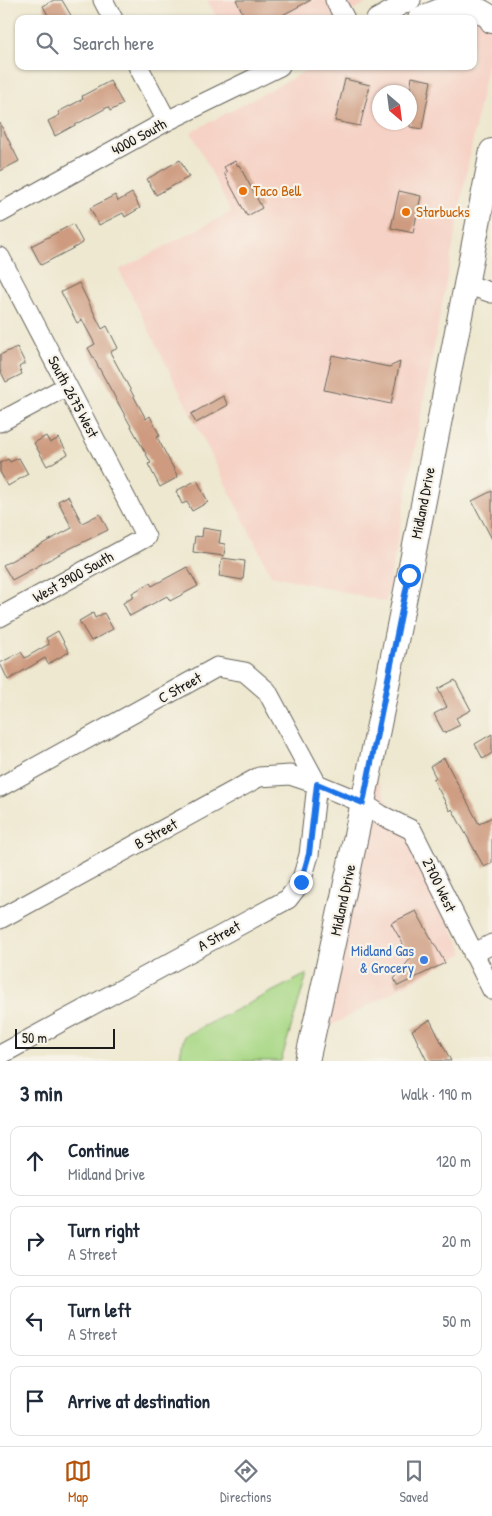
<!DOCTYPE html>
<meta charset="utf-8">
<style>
:root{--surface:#fff;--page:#f2f2f3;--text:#1f2937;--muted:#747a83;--line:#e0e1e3;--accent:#b45309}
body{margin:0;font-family:"Patrick Hand",sans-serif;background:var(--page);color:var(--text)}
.compass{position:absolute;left:372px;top:85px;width:45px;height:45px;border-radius:50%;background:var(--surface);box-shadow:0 1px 4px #0004;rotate:152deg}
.scale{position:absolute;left:15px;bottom:12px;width:100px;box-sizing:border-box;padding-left:5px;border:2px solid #1c1c1c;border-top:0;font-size:14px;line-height:18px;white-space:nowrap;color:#1c1c1c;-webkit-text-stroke:4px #f7f3e8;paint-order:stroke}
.stop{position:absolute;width:15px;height:15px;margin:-11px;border:4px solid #1a73e8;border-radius:50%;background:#fff}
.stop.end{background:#1a73e8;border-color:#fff;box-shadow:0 1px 5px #0008}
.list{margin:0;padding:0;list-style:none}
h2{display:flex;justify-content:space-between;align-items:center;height:65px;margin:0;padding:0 20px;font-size:21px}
h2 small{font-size:16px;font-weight:400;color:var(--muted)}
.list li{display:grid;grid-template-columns:32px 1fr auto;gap:15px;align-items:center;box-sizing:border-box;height:70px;margin:0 10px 10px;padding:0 10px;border:1px solid var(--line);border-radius:10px}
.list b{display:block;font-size:19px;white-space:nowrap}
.list p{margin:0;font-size:16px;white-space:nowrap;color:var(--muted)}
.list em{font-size:16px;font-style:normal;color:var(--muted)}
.icon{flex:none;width:28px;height:28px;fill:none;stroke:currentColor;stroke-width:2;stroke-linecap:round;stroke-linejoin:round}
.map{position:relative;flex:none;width:492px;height:1061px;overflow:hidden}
.search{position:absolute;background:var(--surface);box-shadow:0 1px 4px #0004;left:15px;right:15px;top:15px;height:55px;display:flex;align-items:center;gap:12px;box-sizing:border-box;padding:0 18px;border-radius:10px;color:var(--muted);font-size:19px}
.sheet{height:385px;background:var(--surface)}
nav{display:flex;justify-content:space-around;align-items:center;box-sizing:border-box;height:70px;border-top:1px solid var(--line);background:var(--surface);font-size:14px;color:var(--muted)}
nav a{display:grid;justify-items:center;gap:2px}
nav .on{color:var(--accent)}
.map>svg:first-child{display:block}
.built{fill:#f6d1c5;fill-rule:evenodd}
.green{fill:#a9d886;stroke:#627a51}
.building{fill:#ce9b80}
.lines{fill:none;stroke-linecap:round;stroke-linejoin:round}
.minor-casing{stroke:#66635b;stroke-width:21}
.major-casing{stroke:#66635b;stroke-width:26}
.minor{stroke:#fff;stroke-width:19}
.major{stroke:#fff;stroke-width:24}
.route{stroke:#1a73e8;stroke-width:6}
.food-dot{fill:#e8710a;stroke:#f7f3e8;stroke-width:2}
.shop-dot{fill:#3f7fe0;stroke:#f7f3e8;stroke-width:2}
.labels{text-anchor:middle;stroke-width:4.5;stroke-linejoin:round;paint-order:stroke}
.street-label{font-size:15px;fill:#1c1c1c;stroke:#f7f3e8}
.food-label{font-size:15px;fill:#c56008;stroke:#f7f3e8;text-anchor:start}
.shop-label{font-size:15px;fill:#366cbe;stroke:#f7f3e8;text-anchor:end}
</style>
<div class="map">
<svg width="492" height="1061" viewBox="0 0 492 1061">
<rect width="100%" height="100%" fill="#f7f3e8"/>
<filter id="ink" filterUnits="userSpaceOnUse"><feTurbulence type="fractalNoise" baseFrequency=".02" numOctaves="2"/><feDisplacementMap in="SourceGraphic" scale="10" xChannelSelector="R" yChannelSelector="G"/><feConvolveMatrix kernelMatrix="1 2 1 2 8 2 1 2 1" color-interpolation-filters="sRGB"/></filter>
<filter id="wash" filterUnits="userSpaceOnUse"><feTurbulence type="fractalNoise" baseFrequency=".0096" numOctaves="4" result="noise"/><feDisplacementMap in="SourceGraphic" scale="20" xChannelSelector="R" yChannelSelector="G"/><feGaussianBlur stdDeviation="1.12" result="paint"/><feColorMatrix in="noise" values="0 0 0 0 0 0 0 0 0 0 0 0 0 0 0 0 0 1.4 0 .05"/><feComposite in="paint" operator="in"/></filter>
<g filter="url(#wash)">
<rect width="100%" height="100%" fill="#eee8d0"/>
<path class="built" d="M 207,0 L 372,0 L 337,19 L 218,19 Z
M 439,0 L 492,11 L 492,38 L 386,602 L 271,575 L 119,270 L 231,212 L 191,132 L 315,66 L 473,66 L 473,19 L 404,19 ZM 380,92 L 410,92 L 410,122 L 380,122 Z
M 377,779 L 464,953 L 312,1036 Z"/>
<path class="green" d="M 307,974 L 281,1061 L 179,1061 L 184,1036 Z"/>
<g id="blocks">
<path class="building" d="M 54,0 L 62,0 L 73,19 L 50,19 L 43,6 Z
M 236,0 L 311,0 L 275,19 L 246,19 Z
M 412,77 L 431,81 L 422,129 L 410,127 L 410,91 Z
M 345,79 L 370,85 L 360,126 L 335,121 Z
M 110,81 L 123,104 L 110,111 L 108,107 L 55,136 L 48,121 L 60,115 L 58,112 L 83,99 L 82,96 Z
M 0,123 L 19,161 L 0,171 Z
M 180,160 L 189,177 L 156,195 L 147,179 Z
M 235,161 L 238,166 L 239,165 L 262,208 L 247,216 L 224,173 L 227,172 L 224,167 Z
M 399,191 L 421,196 L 413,233 L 391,228 Z
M 132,193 L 140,208 L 125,217 L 123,213 L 99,225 L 90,208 L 115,195 L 118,201 Z
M 73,224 L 83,243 L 41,265 L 31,246 Z
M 79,283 L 102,329 L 107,326 L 118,348 L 110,352 L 146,419 L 150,416 L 160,436 L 157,437 L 178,477 L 160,487 L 148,464 L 151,463 L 88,348 L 95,344 L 82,320 L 77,323 L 61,292 Z
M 17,347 L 25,363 L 19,367 L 22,374 L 6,382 L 0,370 L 0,355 Z
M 332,355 L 389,367 L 400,362 L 391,404 L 324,390 Z
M 223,396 L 228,405 L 196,423 L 191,414 Z
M 46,436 L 50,443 L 59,438 L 68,454 L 47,466 L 34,443 Z
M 19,458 L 28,474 L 8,486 L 0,472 L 0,463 L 8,459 L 10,462 Z
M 197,480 L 208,502 L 192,511 L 187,502 L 182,504 L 176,491 Z
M 492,491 L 492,539 L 472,501 Z
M 68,496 L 82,523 L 100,514 L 108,530 L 69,549 L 12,580 L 3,565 L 72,528 L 58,501 Z
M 203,528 L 221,531 L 219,543 L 225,544 L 224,556 L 193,552 L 195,536 L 202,537 Z
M 222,558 L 245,561 L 243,580 L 219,576 Z
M 187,567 L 198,586 L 170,601 L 167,596 L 130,616 L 123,603 L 134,597 L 132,593 L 150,583 L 152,586 Z
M 93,613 L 95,618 L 104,613 L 113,629 L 91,641 L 79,621 Z
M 58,631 L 69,652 L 48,664 L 45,658 L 8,680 L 0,663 L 21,652 L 25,658 L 49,644 L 46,638 Z
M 455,680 L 471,710 L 456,718 L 460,725 L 444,733 L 434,714 L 447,707 L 438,689 Z
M 492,734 L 492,753 L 483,759 L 475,744 Z
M 444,758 L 479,824 L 492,817 L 492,863 L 484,867 L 452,809 L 450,811 L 433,779 L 436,778 L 430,766 Z
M 416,911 L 445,963 L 398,986 L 394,979 L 411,958 L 391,923 Z
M 430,1020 L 451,1061 L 427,1061 L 412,1030 Z"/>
</g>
</g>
<g filter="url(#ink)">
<use href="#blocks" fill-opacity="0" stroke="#66635b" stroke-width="1"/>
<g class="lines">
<defs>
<path id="minor" d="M 103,0 L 113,19
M 335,0 L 345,19
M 376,19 L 411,0
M 138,66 L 167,121
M 0,213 L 167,121 L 280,66
M 0,257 L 146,537 L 0,617
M 466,284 L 492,293
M 0,422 L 67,386
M 0,787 L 217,667 L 245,672 L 267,691 L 317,784
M 0,919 L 259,777 L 290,775 L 317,784
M 473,954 L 492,944
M 0,1055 L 288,899 L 301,882 L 309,855 L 317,784 L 363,803 L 381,815 L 412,830 L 492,990"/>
<path id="major" d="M 420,19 C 443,10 457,0 480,11 C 485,14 490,16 492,21
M 307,1061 C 375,759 433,455 492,151"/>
</defs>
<use href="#minor" class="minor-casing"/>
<use href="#major" class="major-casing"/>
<use href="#minor" class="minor"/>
<use href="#major" class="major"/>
</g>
</g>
<g class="lines" filter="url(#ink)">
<path class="route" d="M 301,882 L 309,854 L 317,784 L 363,803 L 409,575"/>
</g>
<g class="food-dot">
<circle cx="243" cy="191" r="5"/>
<circle cx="406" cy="212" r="5"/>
</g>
<circle class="shop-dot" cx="424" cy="960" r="5"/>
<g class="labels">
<g class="street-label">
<text transform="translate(139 137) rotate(-29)" y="5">4000 South</text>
<text transform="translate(73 397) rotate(62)" y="5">South 2675 West</text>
<text transform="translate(423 503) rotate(-79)" y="5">Midland Drive</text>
<text transform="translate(73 577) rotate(-29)" y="5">West 3900 South</text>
<text transform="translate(180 688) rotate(-29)" y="5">C Street</text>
<text transform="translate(156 834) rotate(-29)" y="5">B Street</text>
<text transform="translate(439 885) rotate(64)" y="5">2700 West</text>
<text transform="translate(343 900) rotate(-78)" y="5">Midland Drive</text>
<text transform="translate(219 936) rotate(-29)" y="5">A Street</text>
</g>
<g class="food-label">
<text x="253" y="196">Taco Bell</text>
<text x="416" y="217">Starbucks</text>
</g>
<g class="shop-label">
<text x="414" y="956">Midland Gas<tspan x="414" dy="17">&amp; Grocery</tspan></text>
</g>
</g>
</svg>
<svg class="compass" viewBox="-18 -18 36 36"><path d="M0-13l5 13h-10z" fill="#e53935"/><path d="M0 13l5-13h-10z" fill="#747a83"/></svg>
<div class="scale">50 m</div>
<div class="stop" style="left:409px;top:575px"></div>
<div class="stop end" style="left:301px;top:882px"></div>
<div class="search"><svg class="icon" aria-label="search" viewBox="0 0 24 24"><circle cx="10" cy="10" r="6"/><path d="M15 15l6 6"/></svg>Search here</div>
</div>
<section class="sheet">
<h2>3 min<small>Walk · 190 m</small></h2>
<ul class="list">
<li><svg class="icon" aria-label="ahead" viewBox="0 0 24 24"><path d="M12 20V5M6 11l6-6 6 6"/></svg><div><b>Continue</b><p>Midland Drive</p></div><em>120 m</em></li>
<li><svg class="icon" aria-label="right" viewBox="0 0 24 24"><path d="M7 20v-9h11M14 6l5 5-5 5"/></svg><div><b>Turn right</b><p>A Street</p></div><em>20 m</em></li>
<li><svg class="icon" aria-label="left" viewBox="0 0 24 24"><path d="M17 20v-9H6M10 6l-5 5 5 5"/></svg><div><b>Turn left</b><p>A Street</p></div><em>50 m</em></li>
<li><svg class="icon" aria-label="arrive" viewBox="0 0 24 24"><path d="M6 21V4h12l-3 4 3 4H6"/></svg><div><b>Arrive at destination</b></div></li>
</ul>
</section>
<nav>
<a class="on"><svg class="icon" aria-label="map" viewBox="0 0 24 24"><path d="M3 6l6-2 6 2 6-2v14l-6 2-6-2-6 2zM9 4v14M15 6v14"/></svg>Map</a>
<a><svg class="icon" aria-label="directions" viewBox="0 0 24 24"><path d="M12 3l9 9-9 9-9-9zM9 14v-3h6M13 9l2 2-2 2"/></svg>Directions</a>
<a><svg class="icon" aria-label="saved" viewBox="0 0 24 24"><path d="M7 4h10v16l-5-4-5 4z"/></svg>Saved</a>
</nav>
